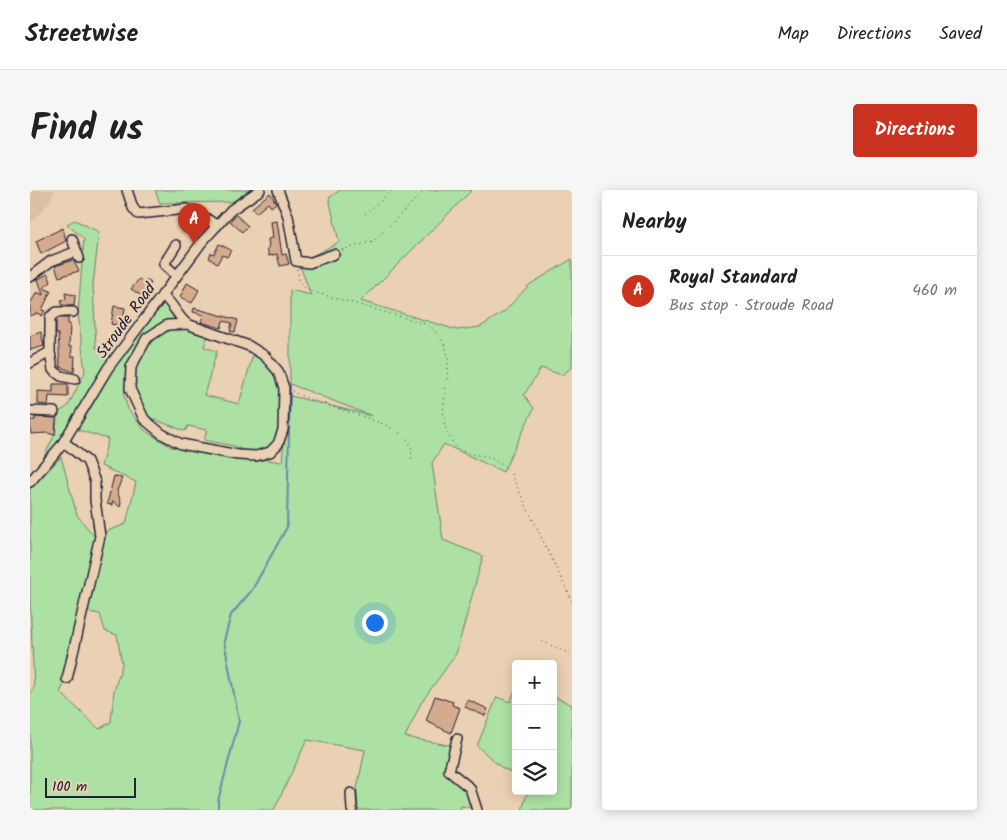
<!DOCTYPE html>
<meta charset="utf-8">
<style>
:root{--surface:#fff;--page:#f6f6f6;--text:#222;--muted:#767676;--line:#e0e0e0;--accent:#c8321e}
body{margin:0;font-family:Kalam,sans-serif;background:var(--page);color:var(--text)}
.controls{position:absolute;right:15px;bottom:15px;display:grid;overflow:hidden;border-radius:5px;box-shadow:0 2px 12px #0003}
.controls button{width:45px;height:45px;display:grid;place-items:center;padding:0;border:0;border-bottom:1px solid var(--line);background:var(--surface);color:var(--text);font:25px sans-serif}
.scale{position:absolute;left:15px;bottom:12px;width:91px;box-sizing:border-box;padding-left:5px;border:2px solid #22223b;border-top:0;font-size:14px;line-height:18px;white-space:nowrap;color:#22223b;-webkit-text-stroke:4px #ebd1b3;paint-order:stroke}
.you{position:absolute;left:344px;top:432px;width:18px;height:18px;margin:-12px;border:4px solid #fff;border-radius:50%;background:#1a73e8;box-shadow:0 0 0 8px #1a73e833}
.badge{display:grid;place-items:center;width:32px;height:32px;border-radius:50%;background:var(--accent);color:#fff;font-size:16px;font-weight:700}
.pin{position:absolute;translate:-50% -41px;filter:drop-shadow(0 1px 2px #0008)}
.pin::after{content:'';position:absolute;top:26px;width:18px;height:15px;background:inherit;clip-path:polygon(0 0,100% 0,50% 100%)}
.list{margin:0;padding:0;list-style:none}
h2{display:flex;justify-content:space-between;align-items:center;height:65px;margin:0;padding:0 20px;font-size:21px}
h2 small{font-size:16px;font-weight:400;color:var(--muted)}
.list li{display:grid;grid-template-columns:32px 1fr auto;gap:15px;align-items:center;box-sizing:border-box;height:70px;padding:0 20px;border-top:1px solid var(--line)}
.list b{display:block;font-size:19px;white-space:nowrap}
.list p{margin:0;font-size:16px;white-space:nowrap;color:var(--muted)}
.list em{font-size:16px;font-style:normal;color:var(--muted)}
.icon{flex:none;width:28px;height:28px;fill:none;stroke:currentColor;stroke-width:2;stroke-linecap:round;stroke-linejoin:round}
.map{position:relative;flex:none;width:542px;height:620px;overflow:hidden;border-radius:5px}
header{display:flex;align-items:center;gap:30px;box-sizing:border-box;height:70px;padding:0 25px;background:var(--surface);border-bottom:1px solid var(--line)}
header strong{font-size:24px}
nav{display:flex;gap:28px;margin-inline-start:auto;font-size:18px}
.intro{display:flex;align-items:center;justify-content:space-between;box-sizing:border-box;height:120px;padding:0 30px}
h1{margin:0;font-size:35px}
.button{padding:12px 22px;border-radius:5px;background:var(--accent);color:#fff;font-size:18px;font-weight:700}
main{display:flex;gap:30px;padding:0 30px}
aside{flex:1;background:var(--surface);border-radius:5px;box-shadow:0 2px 12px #0003}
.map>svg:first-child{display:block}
.built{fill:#ddbfa4}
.green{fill:#ace1a3;stroke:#67826f;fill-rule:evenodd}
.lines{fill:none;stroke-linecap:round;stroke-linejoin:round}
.stream{stroke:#6b88ac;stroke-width:2}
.building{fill:#d6ab8d;stroke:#22223b}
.minor-casing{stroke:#22223b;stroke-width:12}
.path{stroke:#22223b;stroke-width:1;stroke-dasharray:1 4;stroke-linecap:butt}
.minor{stroke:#ebd1b3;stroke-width:9}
.labels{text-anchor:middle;stroke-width:4.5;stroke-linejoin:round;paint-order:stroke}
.street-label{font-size:16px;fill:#22223b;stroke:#ebd1b3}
</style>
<header>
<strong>Streetwise</strong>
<nav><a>Map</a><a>Directions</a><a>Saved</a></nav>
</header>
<div class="intro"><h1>Find us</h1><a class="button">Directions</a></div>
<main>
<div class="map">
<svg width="542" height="620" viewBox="0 0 542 620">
<rect width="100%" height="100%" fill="#ebd1b3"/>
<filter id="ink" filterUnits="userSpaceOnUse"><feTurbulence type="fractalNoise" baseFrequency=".02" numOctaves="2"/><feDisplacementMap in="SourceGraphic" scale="10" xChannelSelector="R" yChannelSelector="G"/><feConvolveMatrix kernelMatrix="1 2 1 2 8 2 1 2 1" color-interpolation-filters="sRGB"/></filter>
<g filter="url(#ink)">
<path class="built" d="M 0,0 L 25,0 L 19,13 L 0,34 Z"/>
<path class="green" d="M 125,0 L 219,0 L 202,12 L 130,13 Z
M 310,0 L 442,0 L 331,111 L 427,140 L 450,137 L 474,122 L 499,95 L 542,69 L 542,177 L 532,185 L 511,178 L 494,205 L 504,218 L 473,282 L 414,254 L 402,273 L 413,350 L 453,366 L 426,464 L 391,513 L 375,547 L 423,556 L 419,581 L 440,598 L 443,618 L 431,616 L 430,620 L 328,620 L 327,599 L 335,560 L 277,550 L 244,620 L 0,620 L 0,504 L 4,497 L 0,411 L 0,299 L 31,267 L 47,325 L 64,346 L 96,334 L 106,292 L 71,276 L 78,249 L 48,240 L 88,170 L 135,112 L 141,118 L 145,128 L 116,148 L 99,171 L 94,205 L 98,219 L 114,240 L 141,257 L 252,272 L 257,220 L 261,206 L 342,226 L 260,194 L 260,100 L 281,105 L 269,73 L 309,52 L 299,8 ZM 53,421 L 70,424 L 75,441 L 87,445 L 92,474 L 84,501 L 81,532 L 69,539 L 30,502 L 37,489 Z
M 45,30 L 69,42 L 63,95 L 66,158 L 84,163 L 56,206 L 31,251 L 8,279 L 25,244 L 28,223 L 38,216 L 55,182 L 48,123 L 54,49 L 37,34 Z
M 153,137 L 178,144 L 174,157 L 187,161 L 174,205 L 209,214 L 224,161 L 243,178 L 250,195 L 250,249 L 234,265 L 226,266 L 204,256 L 174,250 L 177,240 L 158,236 L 155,241 L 126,230 L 114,229 L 103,204 L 103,177 L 112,157 L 138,138 Z
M 486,499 L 486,584 L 472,578 L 447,556 L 467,507 L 480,512 Z
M 523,506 L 542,515 L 542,620 L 492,620 L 498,601 L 523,601 Z"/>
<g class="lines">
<path class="stream" d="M 188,620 L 188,611 L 209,531 L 194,451 L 201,425 L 222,400 L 257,337 L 260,194"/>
</g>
<path class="building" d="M 240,3 L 246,13 L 241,17 L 238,13 L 226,23 L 222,18 Z
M 206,25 L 218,36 L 212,42 L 200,31 Z
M 247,31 L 252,65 L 256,64 L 259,74 L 250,76 L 247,64 L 239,66 L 237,58 L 239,57 L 238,49 L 243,48 L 241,32 Z
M 33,38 L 36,51 L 11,64 L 6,51 Z
M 189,54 L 201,60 L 197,67 L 192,65 L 187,74 L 179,68 L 181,63 L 184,64 Z
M 43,70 L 49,81 L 29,87 L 25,76 Z
M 18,84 L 21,92 L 13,98 L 21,101 L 12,120 L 15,121 L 11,126 L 8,123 L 0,126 L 0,114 L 7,102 L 13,105 L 8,89 Z
M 109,89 L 115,93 L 117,90 L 121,93 L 112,106 L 101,99 Z
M 157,93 L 169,100 L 162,113 L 150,107 Z
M 35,103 L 45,105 L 44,116 L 31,115 L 31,111 L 36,109 Z
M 84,116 L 95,118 L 92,136 L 81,134 Z
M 164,118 L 208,130 L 205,142 L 200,141 L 202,133 L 193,131 L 191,138 L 171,132 L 173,125 L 163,122 Z
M 29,128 L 38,128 L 38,134 L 40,134 L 39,157 L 42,157 L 41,166 L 45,166 L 44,182 L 30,177 L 28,144 L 26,144 L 26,130 Z
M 11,142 L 14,156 L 0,160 L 0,146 Z
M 23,194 L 38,194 L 38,207 L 19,206 L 18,215 L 8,214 L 8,201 L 23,202 Z
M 5,227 L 26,228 L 25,245 L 17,243 L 1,244 L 0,230 L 5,230 Z
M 84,286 L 92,288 L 87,301 L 91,312 L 90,317 L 83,311 L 82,315 L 77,314 Z
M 405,506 L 423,512 L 422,515 L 430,518 L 421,543 L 396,531 Z
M 438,510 L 458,519 L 455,526 L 435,517 Z"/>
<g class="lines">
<defs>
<path id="minor" d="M 97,0 L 103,18 L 108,24 L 157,19 L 170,24 L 187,36
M 248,0 L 258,26 L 266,71 L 279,73 L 304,64
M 42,49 L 49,68
M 146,55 L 134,74 L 146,85
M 0,87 L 21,71 L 45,62
M 132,105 C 143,113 147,126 157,134 L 219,156 L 235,166 L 248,181 L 254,198 L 253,240 L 248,254 L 240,262 L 226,266 L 208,265 L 151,254 L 132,244 L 114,229 L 100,199 L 101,177 L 117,148 L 137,135 L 157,134
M 43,122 L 27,122 L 20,127 L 20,162 L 23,180 L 31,186 L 45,189
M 0,173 L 20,162
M 0,221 L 24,222
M 34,252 L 57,271 L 61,281 L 65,292 L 65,310 L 70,346 L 37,489
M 0,292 L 31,256 L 78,178 L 172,52 L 201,20 L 230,0
M 427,549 L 419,581 L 440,598 L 447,620
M 321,603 L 322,620"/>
</defs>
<use href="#minor" class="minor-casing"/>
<path class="path" d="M 335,24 L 363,0
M 312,60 L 344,51 L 395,0
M 267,79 L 270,93 L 277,100 L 396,134 C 445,168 393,213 424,254 C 433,266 447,264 459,267 C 466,270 473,276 479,280 L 542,411
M 262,201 C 292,218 355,227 377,249 C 383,256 382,263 381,271
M 512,451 L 542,465"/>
<use href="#minor" class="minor"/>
</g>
</g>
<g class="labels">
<g class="street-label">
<text transform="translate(95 130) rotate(-54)" y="6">Stroude Road</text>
</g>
</g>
</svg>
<div class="controls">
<button>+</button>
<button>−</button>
<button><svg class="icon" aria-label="layers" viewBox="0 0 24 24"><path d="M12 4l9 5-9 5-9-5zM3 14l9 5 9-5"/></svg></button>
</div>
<div class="scale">100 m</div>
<div class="you"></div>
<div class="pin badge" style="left:164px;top:54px">A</div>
</div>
<aside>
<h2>Nearby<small></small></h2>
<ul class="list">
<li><span class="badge">A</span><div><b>Royal Standard</b><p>Bus stop · Stroude Road</p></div><em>460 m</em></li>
</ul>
</aside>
</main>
